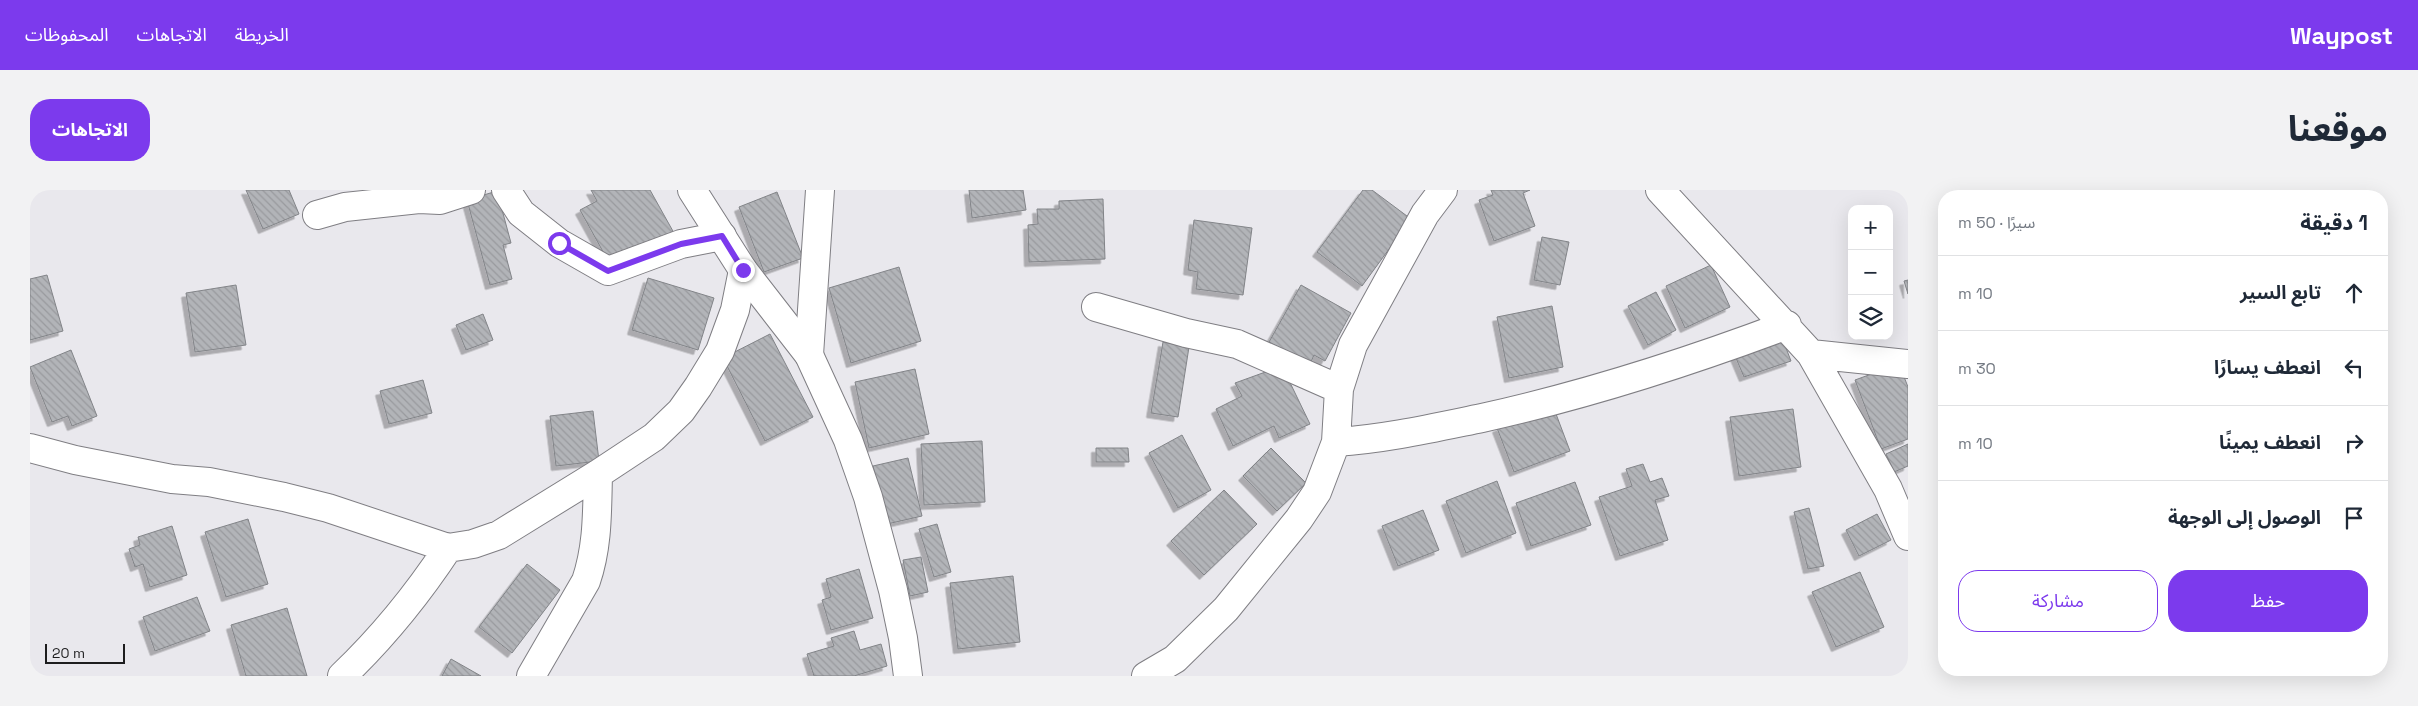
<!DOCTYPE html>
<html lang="ar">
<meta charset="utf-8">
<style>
:root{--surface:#fff;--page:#f2f2f3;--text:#1f2937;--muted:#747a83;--line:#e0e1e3;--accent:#7c3aed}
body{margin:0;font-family:"Space Grotesk","Noto Sans Arabic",sans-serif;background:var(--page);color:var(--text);direction:rtl}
.controls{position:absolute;right:15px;top:15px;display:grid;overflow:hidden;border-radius:10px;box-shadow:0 5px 20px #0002}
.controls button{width:45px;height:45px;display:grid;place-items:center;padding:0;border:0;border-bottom:1px solid var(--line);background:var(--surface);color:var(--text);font:25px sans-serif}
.scale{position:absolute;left:15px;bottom:12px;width:80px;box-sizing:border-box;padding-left:5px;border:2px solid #1d1d1e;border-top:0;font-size:14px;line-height:18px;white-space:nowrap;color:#1d1d1e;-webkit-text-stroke:4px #e9e8ed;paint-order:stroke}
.stop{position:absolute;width:15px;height:15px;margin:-11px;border:4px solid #7c3aed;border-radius:50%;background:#fff}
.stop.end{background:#7c3aed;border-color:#fff;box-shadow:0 1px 5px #0008}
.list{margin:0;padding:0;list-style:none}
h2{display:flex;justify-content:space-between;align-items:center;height:65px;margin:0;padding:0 20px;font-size:21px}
h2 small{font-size:16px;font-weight:400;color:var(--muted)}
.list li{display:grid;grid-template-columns:32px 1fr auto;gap:15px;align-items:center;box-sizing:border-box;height:75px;padding:0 20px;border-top:1px solid var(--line)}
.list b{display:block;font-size:19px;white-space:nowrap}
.list em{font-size:16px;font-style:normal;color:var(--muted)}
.actions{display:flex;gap:10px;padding:15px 20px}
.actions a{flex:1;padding:11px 0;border:1px solid var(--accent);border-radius:20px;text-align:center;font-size:18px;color:var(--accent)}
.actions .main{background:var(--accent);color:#fff}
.icon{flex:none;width:28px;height:28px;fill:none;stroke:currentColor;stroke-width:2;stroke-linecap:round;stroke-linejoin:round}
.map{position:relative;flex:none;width:1878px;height:486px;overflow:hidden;direction:ltr;border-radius:20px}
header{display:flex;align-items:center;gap:30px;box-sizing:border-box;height:70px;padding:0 25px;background:var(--accent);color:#fff}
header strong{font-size:24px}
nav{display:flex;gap:28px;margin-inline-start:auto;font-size:18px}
.intro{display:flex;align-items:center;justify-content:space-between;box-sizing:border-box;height:120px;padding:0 30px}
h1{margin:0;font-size:35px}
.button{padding:12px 22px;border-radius:20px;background:var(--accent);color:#fff;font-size:18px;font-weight:700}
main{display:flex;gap:30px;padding:0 30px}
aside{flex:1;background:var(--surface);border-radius:20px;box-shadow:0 5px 20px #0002}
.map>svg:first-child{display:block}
.building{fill:url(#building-back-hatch);stroke:#828488;filter:url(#shadow)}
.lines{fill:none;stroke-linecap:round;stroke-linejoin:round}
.minor-casing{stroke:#7f7e83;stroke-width:30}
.tertiary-casing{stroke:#7f7e83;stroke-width:30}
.minor{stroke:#fff;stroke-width:28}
.tertiary{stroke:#fff;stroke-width:28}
.route{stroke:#7c3aed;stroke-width:6}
</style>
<header>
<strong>Waypost</strong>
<nav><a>الخريطة</a><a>الاتجاهات</a><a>المحفوظات</a></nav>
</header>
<div class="intro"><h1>موقعنا</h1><a class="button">الاتجاهات</a></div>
<main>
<aside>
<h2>1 دقيقة<small>سيرًا · 50 m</small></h2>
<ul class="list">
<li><svg class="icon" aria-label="ahead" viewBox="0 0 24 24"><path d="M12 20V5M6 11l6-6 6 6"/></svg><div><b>تابع السير</b></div><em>10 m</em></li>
<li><svg class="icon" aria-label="left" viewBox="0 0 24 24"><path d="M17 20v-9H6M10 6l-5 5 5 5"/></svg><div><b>انعطف يسارًا</b></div><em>30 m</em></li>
<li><svg class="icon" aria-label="right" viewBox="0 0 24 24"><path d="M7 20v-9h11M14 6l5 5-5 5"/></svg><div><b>انعطف يمينًا</b></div><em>10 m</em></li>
<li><svg class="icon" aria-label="arrive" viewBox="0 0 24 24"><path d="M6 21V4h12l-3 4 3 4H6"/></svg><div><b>الوصول إلى الوجهة</b></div></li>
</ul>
<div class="actions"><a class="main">حفظ</a><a>مشاركة</a></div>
</aside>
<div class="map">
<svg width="1878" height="486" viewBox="0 0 1878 486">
<defs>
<pattern id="building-back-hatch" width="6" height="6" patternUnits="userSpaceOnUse" patternTransform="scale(1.25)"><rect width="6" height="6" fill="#b2b4b8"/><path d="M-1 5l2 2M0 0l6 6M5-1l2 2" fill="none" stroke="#999a9e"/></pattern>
<filter id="shadow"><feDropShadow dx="-4.5" dy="4.5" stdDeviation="0" flood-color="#0004"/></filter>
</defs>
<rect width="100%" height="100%" fill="#e9e8ed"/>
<path class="building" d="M 216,0 L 259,0 L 269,24 L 233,39 Z
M 561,0 L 620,0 L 644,43 L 582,78 L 550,20 L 567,11 Z
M 939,0 L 993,0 L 996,20 L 942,28 Z
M 1333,0 L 1342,0 L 1381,29 L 1332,96 L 1287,62 Z
M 1461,0 L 1500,0 L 1493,3 L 1505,36 L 1464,51 L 1449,10 L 1463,5 Z
M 467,1 L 481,53 L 473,55 L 482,89 L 460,95 L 437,10 Z
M 747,2 L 773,68 L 734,82 L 709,17 Z
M 1073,9 L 1075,69 L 999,72 L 998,35 L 1008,34 L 1007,19 L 1029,19 L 1029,11 Z
M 1164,30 L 1222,38 L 1213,105 L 1166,99 L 1168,82 L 1158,80 Z
M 1512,47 L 1539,52 L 1530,95 L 1504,90 Z
M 1681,75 L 1700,117 L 1655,138 L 1636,96 Z
M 869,77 L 891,151 L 821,173 L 799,98 Z
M 17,85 L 33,141 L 0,150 L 0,89 Z
M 618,88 L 684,108 L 668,160 L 602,140 Z
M 1878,90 L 1878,104 L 1874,91 Z
M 206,95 L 216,155 L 165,162 L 156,103 Z
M 1271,95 L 1321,123 L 1295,171 L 1284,165 L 1280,174 L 1239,152 Z
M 1626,102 L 1646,140 L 1618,155 L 1598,116 Z
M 1522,116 L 1533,177 L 1479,188 L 1467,127 Z
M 453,124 L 463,150 L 436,160 L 426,135 Z
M 740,144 L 783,227 L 735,251 L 693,168 Z
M 1751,145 L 1761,171 L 1714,187 L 1703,161 Z
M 1133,152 L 1159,157 L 1148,227 L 1121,223 Z
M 41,160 L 67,226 L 42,236 L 38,226 L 22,232 L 0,177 Z
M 1869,174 L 1878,197 L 1878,249 L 1851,259 L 1825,190 Z
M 1252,176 L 1280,234 L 1249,248 L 1244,236 L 1203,256 L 1186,219 L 1212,206 L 1205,193 Z
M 885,179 L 899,244 L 839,258 L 825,192 Z
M 393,190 L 402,223 L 359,234 L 350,201 Z
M 1523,216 L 1540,261 L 1484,282 L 1467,238 Z
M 1763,219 L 1771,277 L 1709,286 L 1700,227 Z
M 563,221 L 569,271 L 526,276 L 520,226 Z
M 1152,245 L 1181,300 L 1148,318 L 1119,263 Z
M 952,251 L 955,312 L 894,315 L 891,254 Z
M 1878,254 L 1878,276 L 1864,282 L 1856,264 Z
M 1066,258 L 1098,258 L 1099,272 L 1066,272 Z
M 1241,258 L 1276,293 L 1247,321 L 1213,286 Z
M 878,268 L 892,326 L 857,334 L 843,276 Z
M 1613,274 L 1620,292 L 1632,288 L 1639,306 L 1625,310 L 1638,350 L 1590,366 L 1569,307 L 1602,296 L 1596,279 Z
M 1467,291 L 1486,343 L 1436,363 L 1416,311 Z
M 1545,292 L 1561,335 L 1501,356 L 1486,313 Z
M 1194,300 L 1227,334 L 1174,385 L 1141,351 Z
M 1779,318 L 1794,376 L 1778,379 L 1764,322 Z
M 1393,320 L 1409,360 L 1368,376 L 1352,336 Z
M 1847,324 L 1861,350 L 1829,366 L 1816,340 Z
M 218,329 L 238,394 L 196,407 L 175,342 Z
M 907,334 L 921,382 L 904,387 L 889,339 Z
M 142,336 L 157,385 L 120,397 L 113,374 L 105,377 L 99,359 L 110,355 L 108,347 Z
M 891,367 L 898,402 L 880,406 L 873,370 Z
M 497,374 L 530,400 L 482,463 L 449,437 Z
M 829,379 L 843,428 L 801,440 L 792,410 L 801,407 L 796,389 Z
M 1830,382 L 1854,437 L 1806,457 L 1782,402 Z
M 983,386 L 990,452 L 928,459 L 920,393 Z
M 167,407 L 180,441 L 125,461 L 113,427 Z
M 257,418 L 277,486 L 216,486 L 201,435 Z
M 824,441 L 830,460 L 851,454 L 857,476 L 824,486 L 784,486 L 777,464 L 804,456 L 801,448 Z
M 421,469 L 451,486 L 412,486 Z"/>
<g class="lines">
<defs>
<path id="minor" d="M 476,0 L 491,23 L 529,53 L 578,81 L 651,54 L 692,46
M 1630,0 L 1781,164 L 1858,299 L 1878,346
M 287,25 L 315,17 L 389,9 L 410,10 L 441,0
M 1066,117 L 1156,143 L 1207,154 L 1309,199
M 1781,164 L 1878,174
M 779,165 L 790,0
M 1306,252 C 1355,249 1403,238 1452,228 C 1556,205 1656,173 1757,135
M 0,258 L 45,270 L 142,289 L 179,292 L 254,307 L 298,318 L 418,358 L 443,354 L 469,345 L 568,284 L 624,247 L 651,221 L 668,197 L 690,161 L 705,120 L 713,80
M 312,486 C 353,447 387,405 418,358
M 501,486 L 556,391 C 568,356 567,321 568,284
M 1116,486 L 1145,469 L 1196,419 L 1269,329 L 1287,302 L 1306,252 L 1309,199 L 1323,155 L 1395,24 L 1413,0"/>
<path id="tertiary" d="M 662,0 L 713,80 L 779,165 L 818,250 L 838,307 L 863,400 L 873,448 L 878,486"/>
</defs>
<use href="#minor" class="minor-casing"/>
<use href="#tertiary" class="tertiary-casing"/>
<use href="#minor" class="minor"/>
<use href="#tertiary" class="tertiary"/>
</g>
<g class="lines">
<path class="route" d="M 529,53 L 578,81 L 651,54 L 692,46 L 713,80"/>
</g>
</svg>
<div class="controls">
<button>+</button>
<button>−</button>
<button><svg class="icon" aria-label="layers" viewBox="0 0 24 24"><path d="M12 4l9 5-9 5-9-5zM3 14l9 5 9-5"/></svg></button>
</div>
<div class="scale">20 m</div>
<div class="stop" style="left:529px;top:53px"></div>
<div class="stop end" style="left:713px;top:80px"></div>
</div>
</main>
